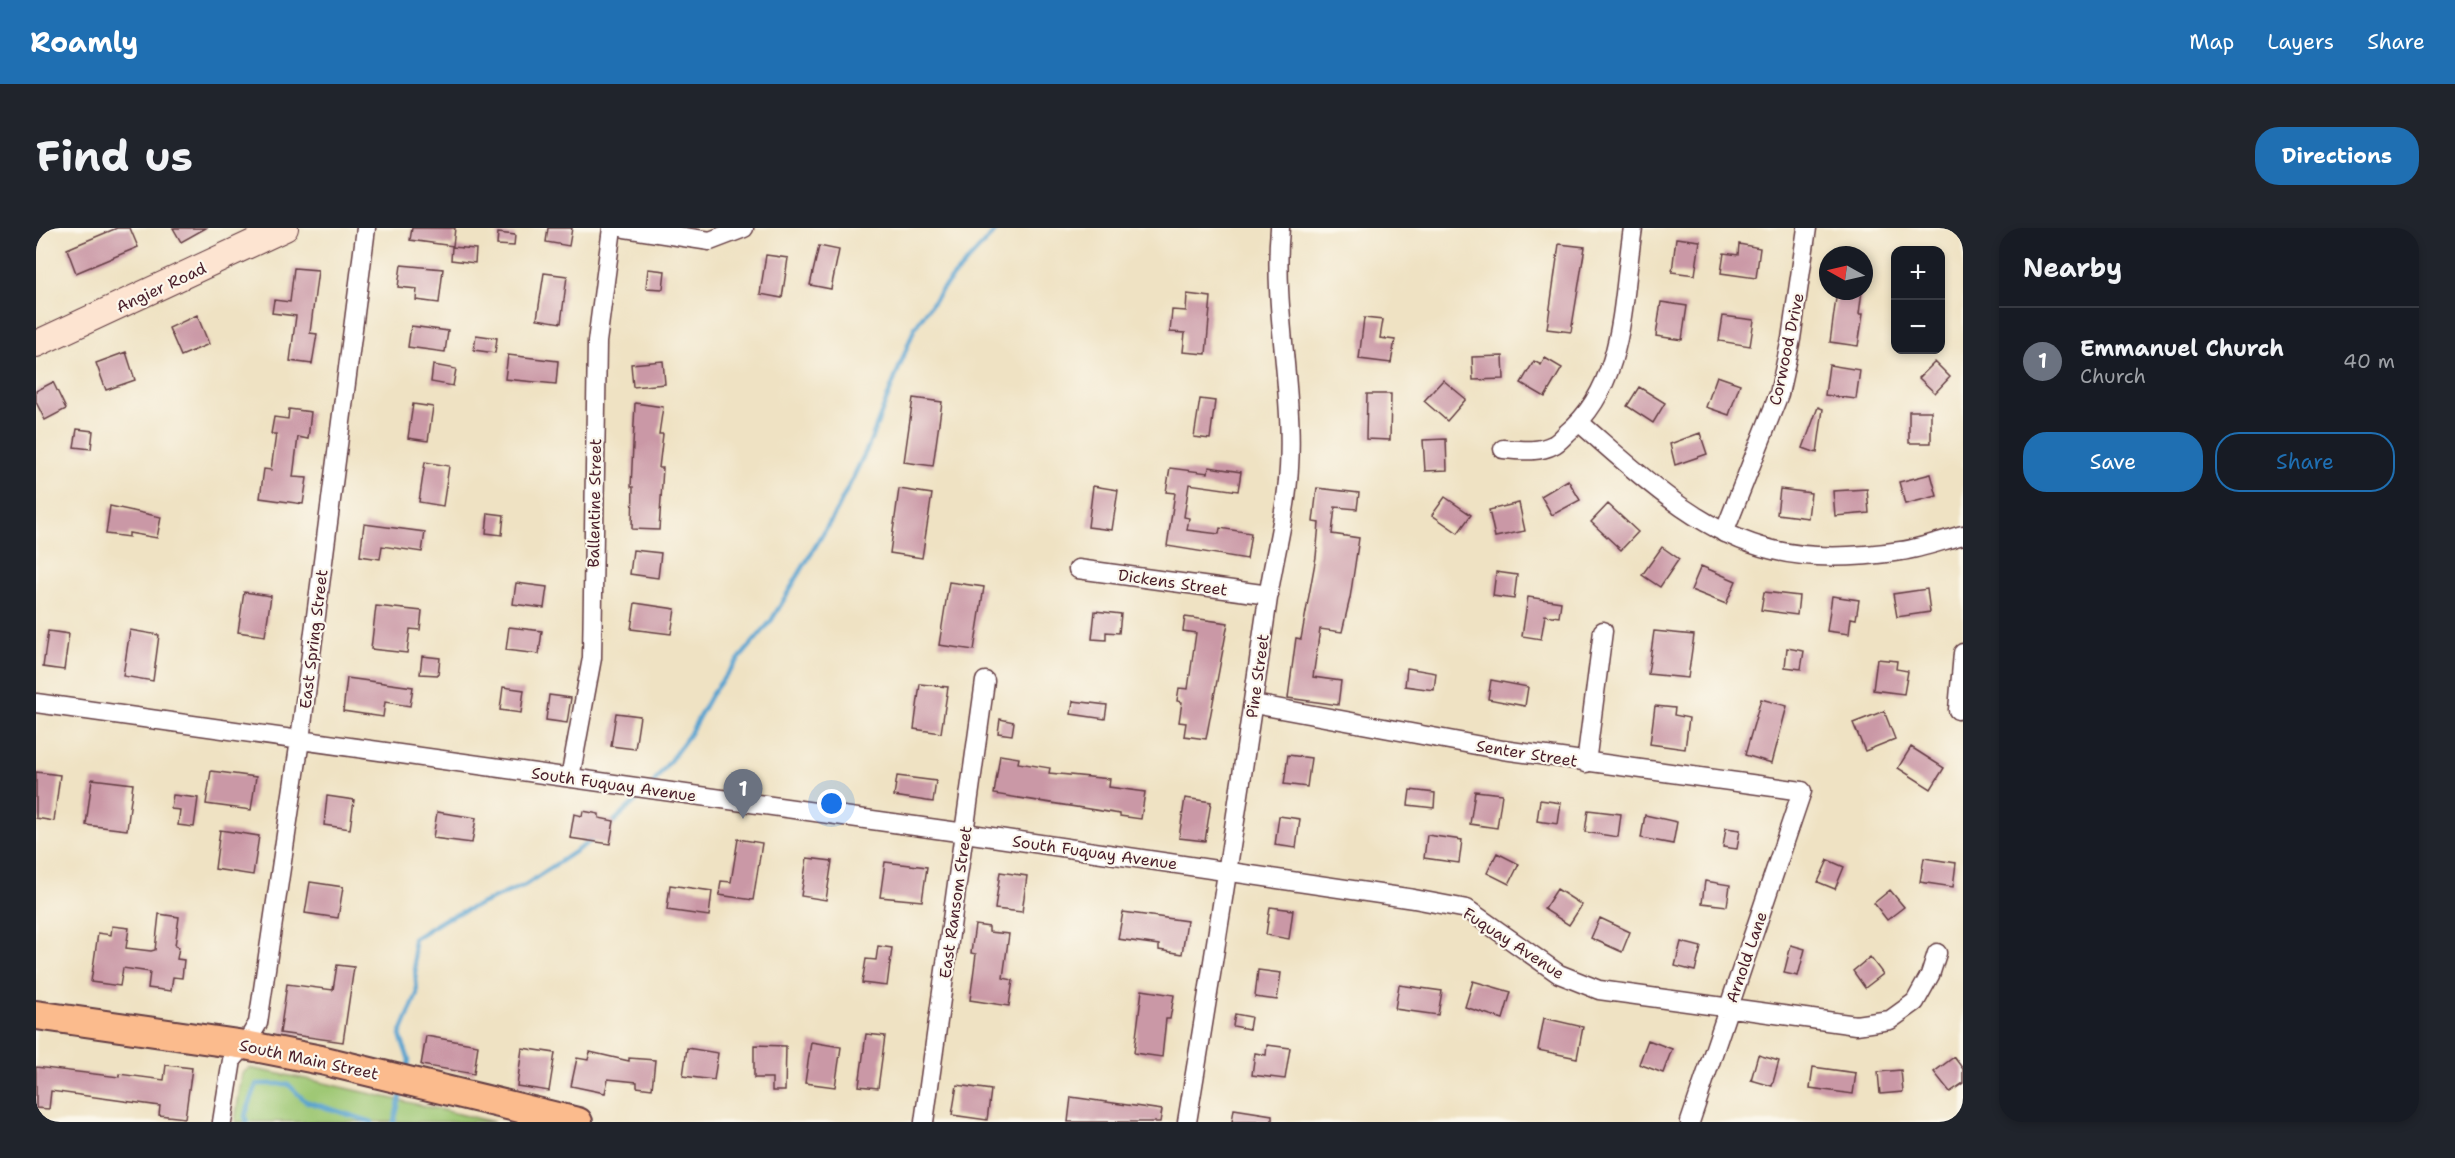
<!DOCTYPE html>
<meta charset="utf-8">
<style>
:root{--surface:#171b24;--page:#20242c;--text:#f1f3f6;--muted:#9ea1a6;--line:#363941;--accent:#1f6fb2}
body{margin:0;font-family:"Shantell Sans",sans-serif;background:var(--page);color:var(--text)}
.controls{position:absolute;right:18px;top:18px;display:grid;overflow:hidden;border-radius:12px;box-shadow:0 3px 9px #0003}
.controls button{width:54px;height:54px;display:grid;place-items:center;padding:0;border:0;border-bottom:2px solid var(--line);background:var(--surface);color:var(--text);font:30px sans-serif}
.compass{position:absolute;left:1783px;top:18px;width:54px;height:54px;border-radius:50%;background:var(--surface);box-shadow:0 3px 9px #0003;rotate:278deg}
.you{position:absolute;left:796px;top:576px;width:21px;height:21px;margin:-15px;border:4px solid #fff;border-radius:50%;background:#1a73e8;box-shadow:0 0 0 9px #1a73e833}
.badge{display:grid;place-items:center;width:39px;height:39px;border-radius:50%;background:var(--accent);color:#fff;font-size:20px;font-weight:700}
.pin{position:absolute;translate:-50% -50px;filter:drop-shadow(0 2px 3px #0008)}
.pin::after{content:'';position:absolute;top:32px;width:21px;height:18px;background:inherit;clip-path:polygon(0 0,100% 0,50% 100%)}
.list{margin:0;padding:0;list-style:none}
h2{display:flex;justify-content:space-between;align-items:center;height:78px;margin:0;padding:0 24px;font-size:26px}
h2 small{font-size:20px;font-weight:400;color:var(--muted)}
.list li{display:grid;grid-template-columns:39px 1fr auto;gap:18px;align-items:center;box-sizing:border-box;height:108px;padding:0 24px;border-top:2px solid var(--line)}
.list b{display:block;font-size:22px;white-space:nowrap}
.list p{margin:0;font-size:20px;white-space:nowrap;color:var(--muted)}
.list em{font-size:20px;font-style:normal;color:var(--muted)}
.actions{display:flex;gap:12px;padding:18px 24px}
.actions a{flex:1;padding:14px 0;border:2px solid var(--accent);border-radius:24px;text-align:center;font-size:21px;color:var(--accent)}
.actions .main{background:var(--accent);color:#fff}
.map{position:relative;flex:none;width:1927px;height:894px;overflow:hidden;border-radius:24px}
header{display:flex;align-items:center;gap:36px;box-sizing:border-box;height:84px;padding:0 30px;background:var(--accent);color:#fff}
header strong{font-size:28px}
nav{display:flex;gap:33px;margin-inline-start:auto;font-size:21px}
.intro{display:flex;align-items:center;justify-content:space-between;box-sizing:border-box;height:144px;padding:0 36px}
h1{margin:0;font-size:42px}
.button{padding:15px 27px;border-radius:24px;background:var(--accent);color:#fff;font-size:21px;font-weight:700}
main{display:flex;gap:36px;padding:0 36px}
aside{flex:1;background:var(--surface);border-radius:24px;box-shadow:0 3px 9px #0003}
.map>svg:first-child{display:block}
.green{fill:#9fc875;stroke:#747450;stroke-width:1.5}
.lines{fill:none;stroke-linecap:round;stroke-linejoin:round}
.stream{stroke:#57a2cf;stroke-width:4.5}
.building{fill:#ca98a6}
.street-casing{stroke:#633c42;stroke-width:21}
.secondary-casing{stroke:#633c42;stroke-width:28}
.primary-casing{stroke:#633c42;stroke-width:32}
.street{stroke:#fff;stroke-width:18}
.secondary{stroke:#fde4d1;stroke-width:26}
.primary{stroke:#fbbb8d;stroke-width:28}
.labels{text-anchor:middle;stroke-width:4.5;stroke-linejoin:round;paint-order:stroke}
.street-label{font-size:16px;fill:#4a1f2b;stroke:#fbf7ec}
</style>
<header>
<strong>Roamly</strong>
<nav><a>Map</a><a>Layers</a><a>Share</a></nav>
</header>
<div class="intro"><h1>Find us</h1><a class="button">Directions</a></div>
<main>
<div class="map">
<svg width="1927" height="894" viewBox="0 0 1927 894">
<rect width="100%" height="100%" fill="#fbf7ec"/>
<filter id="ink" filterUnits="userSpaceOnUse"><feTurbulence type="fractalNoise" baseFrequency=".0167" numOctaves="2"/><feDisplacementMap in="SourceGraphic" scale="12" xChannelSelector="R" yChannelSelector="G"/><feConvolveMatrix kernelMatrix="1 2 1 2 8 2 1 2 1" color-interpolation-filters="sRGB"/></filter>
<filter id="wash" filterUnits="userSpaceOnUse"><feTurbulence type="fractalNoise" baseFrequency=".008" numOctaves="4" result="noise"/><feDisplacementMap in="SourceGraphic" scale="24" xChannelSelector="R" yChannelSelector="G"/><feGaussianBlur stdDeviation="1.35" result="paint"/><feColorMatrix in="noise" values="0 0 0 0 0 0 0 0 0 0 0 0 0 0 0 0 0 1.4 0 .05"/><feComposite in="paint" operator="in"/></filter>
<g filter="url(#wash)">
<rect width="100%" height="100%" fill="#efe2c3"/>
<path class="green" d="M 213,840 L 275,852 L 458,894 L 199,894 L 206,846 Z"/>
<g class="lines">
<path class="stream" d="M 616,557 L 653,507 L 675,467 L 693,443 L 735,393 L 801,282 L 832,219 L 879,99 L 907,60 L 962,0
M 575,596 L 608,565
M 371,842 L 373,832 L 364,807 L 381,766 L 377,711 L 409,691 L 489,657 L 559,610
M 211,894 L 209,888 L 221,856 L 252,856 L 269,873 L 336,894
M 358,894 L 366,862"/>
</g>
<g id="blocks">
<path class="building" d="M 81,0 L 94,0 L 102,19 L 40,45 L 31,21 Z
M 137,0 L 170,0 L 145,14 Z
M 376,0 L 419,0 L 417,18 L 374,12 Z
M 512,0 L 536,0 L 533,18 L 510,14 Z
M 462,5 L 479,7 L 478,18 L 461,17 Z
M 1640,10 L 1664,13 L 1659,47 L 1636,44 Z
M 1523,16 L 1549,19 L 1535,104 L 1511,101 Z
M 1703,16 L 1724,20 L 1720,50 L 1685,45 L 1688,25 L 1702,27 Z
M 783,18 L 803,22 L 795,61 L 774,57 Z
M 416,19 L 440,21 L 439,35 L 415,32 Z
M 730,27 L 752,30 L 746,70 L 724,66 Z
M 365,37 L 407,41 L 403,75 L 380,72 L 381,61 L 362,59 Z
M 258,40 L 282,42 L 274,105 L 281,106 L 276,136 L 254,133 L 260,88 L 236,85 L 238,72 L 254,74 Z
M 612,41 L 629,43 L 627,61 L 610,60 Z
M 508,45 L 531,48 L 525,95 L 501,91 Z
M 1801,63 L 1826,63 L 1823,86 L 1827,86 L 1822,118 L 1794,114 Z
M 1151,66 L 1175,69 L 1170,126 L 1147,124 L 1149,105 L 1134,104 L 1136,82 L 1150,83 Z
M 1625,74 L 1651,78 L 1646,112 L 1620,108 Z
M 161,87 L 173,116 L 145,128 L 133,100 Z
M 1687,88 L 1718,92 L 1714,118 L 1683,113 Z
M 1328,90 L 1347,92 L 1344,110 L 1359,112 L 1355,135 L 1323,131 Z
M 375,98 L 412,103 L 409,124 L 372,119 Z
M 440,107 L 461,110 L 459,125 L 438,122 Z
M 90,124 L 99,152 L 70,162 L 60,135 Z
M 472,127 L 522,133 L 520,156 L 469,151 Z
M 1467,128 L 1468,151 L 1437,152 L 1436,129 Z
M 1509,130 L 1526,140 L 1509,169 L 1485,155 L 1498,133 L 1505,137 Z
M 627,133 L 629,156 L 597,159 L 595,136 Z
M 1899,134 L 1914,149 L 1899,165 L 1883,150 Z
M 397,137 L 420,141 L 417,158 L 395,154 Z
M 1793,137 L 1824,142 L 1820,171 L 1789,167 Z
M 1681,148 L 1704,156 L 1693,187 L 1670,179 Z
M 1407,152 L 1430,171 L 1411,193 L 1388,173 Z
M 17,154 L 30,181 L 9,192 L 0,174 L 0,163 Z
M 1603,159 L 1629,175 L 1617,195 L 1591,178 Z
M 1331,166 L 1355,166 L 1354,212 L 1330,211 Z
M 877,170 L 906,174 L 897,238 L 868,234 Z
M 1164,171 L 1179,173 L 1174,211 L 1158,209 Z
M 599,175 L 627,179 L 623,206 L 627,206 L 623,240 L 627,240 L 623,302 L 596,301 L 597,259 L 595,259 Z
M 377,176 L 397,179 L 392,213 L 372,210 Z
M 1782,179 L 1787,181 L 1781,225 L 1767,220 Z
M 253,181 L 275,184 L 272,211 L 262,209 L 257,249 L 271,250 L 267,276 L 224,270 L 228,241 L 235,242 L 240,206 L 235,206 L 238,189 L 252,191 Z
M 1873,183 L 1895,183 L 1895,215 L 1873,215 Z
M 41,201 L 57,203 L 55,221 L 38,219 Z
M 1664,205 L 1671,226 L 1639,237 L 1634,216 Z
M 1410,211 L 1411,242 L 1389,243 L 1387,212 Z
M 389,234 L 413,238 L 407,278 L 383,274 Z
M 1173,239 L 1205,244 L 1202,263 L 1153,256 L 1148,289 L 1153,290 L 1151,302 L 1183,306 L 1184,300 L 1215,305 L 1211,331 L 1131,318 L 1139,265 L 1130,264 L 1134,240 L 1172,245 Z
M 1895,246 L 1901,268 L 1869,276 L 1863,254 Z
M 1532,252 L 1544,272 L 1516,287 L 1505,268 Z
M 1057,258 L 1082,262 L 1076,302 L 1052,299 Z
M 1281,260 L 1323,265 L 1321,281 L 1299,279 L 1296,306 L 1323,310 L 1314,370 L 1306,404 L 1284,401 L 1277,449 L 1305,453 L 1302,477 L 1252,470 L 1260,410 L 1265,411 L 1280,329 L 1283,295 L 1277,294 Z
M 863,261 L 896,266 L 886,330 L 854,325 Z
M 1744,261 L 1775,265 L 1772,290 L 1741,286 Z
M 1831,261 L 1833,285 L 1799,288 L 1797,263 Z
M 1409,269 L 1435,287 L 1422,305 L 1396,287 Z
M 1483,275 L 1489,303 L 1459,309 L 1453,282 Z
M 1572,276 L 1602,304 L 1585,322 L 1555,294 Z
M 74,278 L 125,289 L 121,310 L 93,305 L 93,309 L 70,306 Z
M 452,285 L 468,287 L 466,307 L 450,305 Z
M 328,296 L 389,304 L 386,324 L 346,318 L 344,331 L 324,328 Z
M 1626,319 L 1643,331 L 1624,359 L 1606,347 Z
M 597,322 L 625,325 L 622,350 L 594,346 Z
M 1665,338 L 1700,353 L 1690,376 L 1655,362 Z
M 1460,344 L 1481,347 L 1478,371 L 1457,368 Z
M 913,354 L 948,359 L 938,422 L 903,417 Z
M 480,355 L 511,359 L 508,380 L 477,376 Z
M 1891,361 L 1894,384 L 1861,389 L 1857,366 Z
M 208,364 L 235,368 L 229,408 L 202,404 Z
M 1728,364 L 1763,368 L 1761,387 L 1725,382 Z
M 1796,368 L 1823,372 L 1820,391 L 1815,390 L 1813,406 L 1791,403 Z
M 1492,369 L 1525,374 L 1523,389 L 1509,387 L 1505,411 L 1486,408 Z
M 599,375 L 639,381 L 635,406 L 595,401 Z
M 340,378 L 386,383 L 384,402 L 374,401 L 371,425 L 335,421 Z
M 1059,383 L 1085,386 L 1083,405 L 1070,404 L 1070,412 L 1056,411 Z
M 1149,389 L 1192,395 L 1170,511 L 1148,508 L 1150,495 L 1143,494 L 1146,474 L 1141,473 L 1143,460 L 1152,461 L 1160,405 L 1147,403 Z
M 473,399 L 506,403 L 503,426 L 470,422 Z
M 94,402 L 123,407 L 117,453 L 87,448 Z
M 12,403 L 33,406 L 28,442 L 7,439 Z
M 1618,403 L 1658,407 L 1652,450 L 1612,446 Z
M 1751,420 L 1768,423 L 1765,441 L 1749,439 Z
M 386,428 L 404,430 L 402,447 L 384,446 Z
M 1841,431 L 1861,433 L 1860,441 L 1872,443 L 1868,466 L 1837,462 Z
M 1371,440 L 1400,445 L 1398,462 L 1369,458 Z
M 311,450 L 377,459 L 374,478 L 349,474 L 347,489 L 307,483 Z
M 1455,452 L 1492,459 L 1489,478 L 1452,471 Z
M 884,456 L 912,459 L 905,505 L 878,501 Z
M 467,459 L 488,462 L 485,485 L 464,482 Z
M 513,467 L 535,470 L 531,495 L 510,492 Z
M 1725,471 L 1751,478 L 1736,535 L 1709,527 Z
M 1037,473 L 1071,477 L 1069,491 L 1035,486 Z
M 1619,478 L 1639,480 L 1638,487 L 1653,490 L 1649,521 L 1614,516 Z
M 1848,483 L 1859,511 L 1829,523 L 1817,495 Z
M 580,485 L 604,488 L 599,521 L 575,518 Z
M 964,491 L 978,494 L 976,507 L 962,505 Z
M 1875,519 L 1908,540 L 1895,561 L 1862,540 Z
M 964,527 L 983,530 L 982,535 L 1014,540 L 1013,545 L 1074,551 L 1073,559 L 1109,564 L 1105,591 L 1084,588 L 1084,586 L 958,566 Z
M 1252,527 L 1275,530 L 1271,559 L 1248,556 Z
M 175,543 L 220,549 L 215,582 L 170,576 Z
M 0,544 L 24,547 L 18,593 L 0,590 Z
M 861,548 L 900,553 L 897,574 L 858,568 Z
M 56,551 L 97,556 L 91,602 L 50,597 Z
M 1374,562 L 1399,565 L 1398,580 L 1372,577 Z
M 1439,563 L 1466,566 L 1461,600 L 1434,596 Z
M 137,567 L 162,570 L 158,599 L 142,597 L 144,582 L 135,581 Z
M 291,568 L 318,572 L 314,601 L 288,597 Z
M 1149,570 L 1175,574 L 1169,613 L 1143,610 Z
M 1504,572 L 1525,575 L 1522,596 L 1501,593 Z
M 1552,582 L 1585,586 L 1582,609 L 1549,604 Z
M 547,583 L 563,586 L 563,590 L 578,593 L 574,616 L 534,610 L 538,586 L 546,588 Z
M 401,584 L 440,590 L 436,615 L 397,610 Z
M 1609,587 L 1641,594 L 1637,616 L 1605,610 Z
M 1243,588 L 1264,591 L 1260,620 L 1239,617 Z
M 1690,600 L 1704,602 L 1701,621 L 1687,619 Z
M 184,602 L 223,608 L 217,647 L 179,641 Z
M 1391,607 L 1426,612 L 1423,635 L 1388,630 Z
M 702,611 L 726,615 L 717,672 L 683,667 L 685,653 L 695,654 Z
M 1461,625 L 1483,636 L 1473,656 L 1451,645 Z
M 771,630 L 796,633 L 790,672 L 765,668 Z
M 1888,630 L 1920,635 L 1917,659 L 1884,654 Z
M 1792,632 L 1808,639 L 1799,661 L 1782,654 Z
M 849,634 L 891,639 L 886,673 L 844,669 Z
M 964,644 L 991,648 L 986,684 L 959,681 Z
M 1669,653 L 1694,657 L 1691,678 L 1666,675 Z
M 274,654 L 307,659 L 302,690 L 269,685 Z
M 634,657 L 676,663 L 673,688 L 631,682 Z
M 1521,661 L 1546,677 L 1533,697 L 1508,681 Z
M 1854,662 L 1868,679 L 1851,692 L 1838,675 Z
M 1234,679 L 1257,682 L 1253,711 L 1230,707 Z
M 1087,684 L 1151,693 L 1146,726 L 1123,722 L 1123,717 L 1082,711 Z
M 123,686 L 143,689 L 139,718 L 143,719 L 141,731 L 148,732 L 146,750 L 137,749 L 135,763 L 112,760 L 114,744 L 87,740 L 84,758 L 55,754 L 62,705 L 75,707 L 76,698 L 93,700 L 90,720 L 115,723 L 119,722 Z
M 1564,690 L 1594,704 L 1586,724 L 1555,710 Z
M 939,697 L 953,699 L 953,704 L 973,706 L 967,750 L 977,752 L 973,778 L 934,772 L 940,726 L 935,725 Z
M 1645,714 L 1665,719 L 1659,743 L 1639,738 Z
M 1755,717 L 1769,721 L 1762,748 L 1748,745 Z
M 842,718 L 856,720 L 851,758 L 826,755 L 830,731 L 840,732 Z
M 1834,729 L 1847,746 L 1829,760 L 1817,743 Z
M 301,737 L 318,739 L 307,814 L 244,805 L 251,756 L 297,762 Z
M 1222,742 L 1245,745 L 1241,772 L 1219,769 Z
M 1437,753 L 1475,764 L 1467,791 L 1429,779 Z
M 1363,757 L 1406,763 L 1402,787 L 1359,781 Z
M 1106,762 L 1138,767 L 1134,791 L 1130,791 L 1126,829 L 1098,825 Z
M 1199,786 L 1215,789 L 1213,801 L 1197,798 Z
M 1508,790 L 1547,799 L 1541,830 L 1502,822 Z
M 830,806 L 849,808 L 842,860 L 823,858 Z
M 390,808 L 442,817 L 438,846 L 385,837 Z
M 1612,812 L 1636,821 L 1627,845 L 1603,836 Z
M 775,814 L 805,819 L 799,859 L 769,855 Z
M 718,817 L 750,818 L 749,863 L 736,863 L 736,850 L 718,850 Z
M 1231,817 L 1254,820 L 1249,851 L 1216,847 L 1219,825 L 1230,827 Z
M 486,820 L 519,825 L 513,863 L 481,858 Z
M 651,820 L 682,825 L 678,852 L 647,848 Z
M 554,824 L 593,833 L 593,830 L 619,832 L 616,861 L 601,859 L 601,854 L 572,851 L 569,865 L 535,858 L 541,830 L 552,832 Z
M 1722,827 L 1743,833 L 1736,858 L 1715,852 Z
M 1918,829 L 1927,841 L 1927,855 L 1914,864 L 1898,844 Z
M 130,837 L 156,840 L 149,890 L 123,887 L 124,878 L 15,863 L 13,881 L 0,880 L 0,839 L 83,849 L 83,846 L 128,852 Z
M 1777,839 L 1820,845 L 1817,866 L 1774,860 Z
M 1865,842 L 1867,864 L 1844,866 L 1842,844 Z
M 921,857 L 955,862 L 951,892 L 916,887 Z
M 1035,869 L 1126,882 L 1124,894 L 1032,894 Z
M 1198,881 L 1236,887 L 1236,894 L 1196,894 Z"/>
</g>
</g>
<g filter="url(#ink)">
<use href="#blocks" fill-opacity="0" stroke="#633c42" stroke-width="1.5"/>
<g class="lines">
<defs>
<path id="street" d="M 589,0 L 674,13 L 708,0
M 1544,195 C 1601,244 1661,304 1737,322 C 1778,332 1824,329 1865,323 C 1886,320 1907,312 1927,307
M 1467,221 C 1483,222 1502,225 1517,217 C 1522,215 1527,209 1531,205 C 1590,156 1586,70 1597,0
M 1688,305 L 1743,166 L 1755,111 L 1771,0
M 1042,341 L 1233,367
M 0,475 L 929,605 L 1378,671 L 1431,681 L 1523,746 L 1563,762 L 1820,797 L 1854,792 L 1879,774 L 1894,747 L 1901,725
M 1218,476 L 1467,522 L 1766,563 L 1654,894
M 1922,482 L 1927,425
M 1550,535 L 1567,403
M 534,550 L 556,430 L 561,114 L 576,0
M 186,894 L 196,832 L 209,817 L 222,795 L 264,512 L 330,0
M 888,894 L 949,453
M 1151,894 C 1180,719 1207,545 1232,370 C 1237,334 1247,298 1251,262 C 1262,175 1236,88 1244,0"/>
<path id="secondary" d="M 0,116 L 249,0"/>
<path id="primary" d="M 0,787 L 209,817 L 285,832 L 542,894"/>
</defs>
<use href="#street" class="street-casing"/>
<use href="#secondary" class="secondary-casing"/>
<use href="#primary" class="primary-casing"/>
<use href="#street" class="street"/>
<use href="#secondary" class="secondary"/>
<use href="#primary" class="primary"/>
</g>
</g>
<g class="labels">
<g class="street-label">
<text transform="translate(125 59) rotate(-25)" y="6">Angier Road</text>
<text transform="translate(1750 121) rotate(-78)" y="6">Corwood Drive</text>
<text transform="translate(558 275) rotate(-89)" y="6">Ballentine Street</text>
<text transform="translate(1137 354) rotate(8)" y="6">Dickens Street</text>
<text transform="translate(277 411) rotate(-83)" y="6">East Spring Street</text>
<text transform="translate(1221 448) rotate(-82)" y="6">Pine Street</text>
<text transform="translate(1491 525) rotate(9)" y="6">Senter Street</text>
<text transform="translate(578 556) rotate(8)" y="6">South Fuquay Avenue</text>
<text transform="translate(1059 624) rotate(8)" y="6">South Fuquay Avenue</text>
<text transform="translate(919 674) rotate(-82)" y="6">East Ransom Street</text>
<text transform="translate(1478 715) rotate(33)" y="6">Fuquay Avenue</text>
<text transform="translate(1710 729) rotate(-71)" y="6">Arnold Lane</text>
<text transform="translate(273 831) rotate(12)" y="6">South Main Street</text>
</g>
</g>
</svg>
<div class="controls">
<button>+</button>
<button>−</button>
</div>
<svg class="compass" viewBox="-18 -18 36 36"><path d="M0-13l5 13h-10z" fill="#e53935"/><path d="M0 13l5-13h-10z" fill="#9ea1a6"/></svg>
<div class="you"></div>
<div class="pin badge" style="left:707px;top:591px;background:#6b7280">1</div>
</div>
<aside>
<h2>Nearby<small></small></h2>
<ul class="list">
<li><span class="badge" style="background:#6b7280">1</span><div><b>Emmanuel Church</b><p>Church</p></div><em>40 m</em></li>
</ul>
<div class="actions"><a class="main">Save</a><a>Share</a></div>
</aside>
</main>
